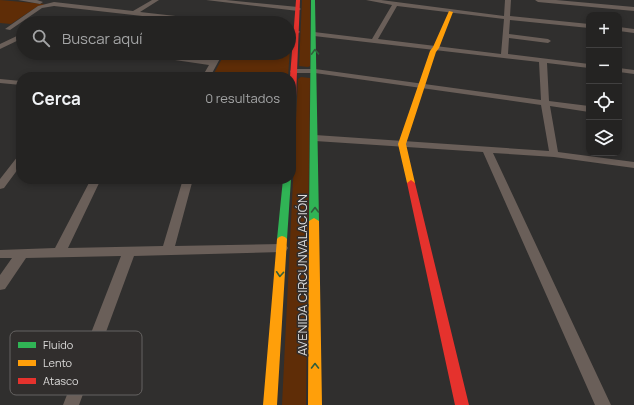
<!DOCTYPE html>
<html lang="es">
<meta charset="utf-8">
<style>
:root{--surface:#242322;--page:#302f2f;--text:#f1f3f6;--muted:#a3a4a5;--line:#414040}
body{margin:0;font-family:Manrope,sans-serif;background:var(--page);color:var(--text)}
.controls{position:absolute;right:12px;top:12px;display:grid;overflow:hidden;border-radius:8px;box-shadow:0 2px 6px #0003}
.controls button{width:36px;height:36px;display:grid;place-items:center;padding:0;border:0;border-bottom:1px solid var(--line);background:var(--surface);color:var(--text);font:20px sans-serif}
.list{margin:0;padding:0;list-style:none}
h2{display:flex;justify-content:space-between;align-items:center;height:52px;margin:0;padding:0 16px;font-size:17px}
h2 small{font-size:13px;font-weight:400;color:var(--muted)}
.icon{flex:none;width:22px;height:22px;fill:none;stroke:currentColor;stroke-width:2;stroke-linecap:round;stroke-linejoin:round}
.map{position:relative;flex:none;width:634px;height:405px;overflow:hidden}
.search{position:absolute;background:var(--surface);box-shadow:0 2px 6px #0003;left:16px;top:16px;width:280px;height:44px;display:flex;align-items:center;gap:10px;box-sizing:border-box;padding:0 14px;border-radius:22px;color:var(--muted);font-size:15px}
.panel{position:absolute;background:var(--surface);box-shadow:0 2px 6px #0003;left:16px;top:72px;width:280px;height:112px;border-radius:16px}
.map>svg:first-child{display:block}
.green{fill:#5f2d07}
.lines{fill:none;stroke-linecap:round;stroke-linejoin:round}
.street{fill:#6a5f59;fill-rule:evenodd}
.fast{fill:#30b455;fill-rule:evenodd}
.slow{fill:#ff9f0a;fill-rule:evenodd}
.jam{fill:#e5322d;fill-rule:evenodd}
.oneway{stroke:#315d3b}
.labels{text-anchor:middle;stroke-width:3;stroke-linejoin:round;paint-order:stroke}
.street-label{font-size:13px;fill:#dedddc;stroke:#312e2d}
.key{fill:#312e2d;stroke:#656362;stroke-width:1}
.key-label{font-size:11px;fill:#dedddc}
</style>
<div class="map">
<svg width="634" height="405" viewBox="0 0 634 405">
<rect width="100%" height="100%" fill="#302f2e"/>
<path class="green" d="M 0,0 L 45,4 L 35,8 L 11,24 L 0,23 Z
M 302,0 L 310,0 L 310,66 L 308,67 L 299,66 Z
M 289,33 L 291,33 L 288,77 L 212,77 L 225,53 L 289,53 Z
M 301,77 L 310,78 L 306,405 L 282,405 L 298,79 Z"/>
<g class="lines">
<path class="street" d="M 18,0 L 37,0 L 43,2 L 40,4 Z
M 152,0 L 159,0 L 140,12 L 220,21 L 223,23 L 204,23 L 54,6 L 42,8 L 10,30 L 5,29 L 38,6 L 54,2 L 133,11 Z
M 206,0 L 226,0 L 298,7 L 301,9 L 298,11 Z
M 366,0 L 381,0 L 504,16 L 505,0 L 511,0 L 510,16 L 589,24 L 589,28 L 510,20 L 509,34 L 548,39 L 551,41 L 548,43 L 509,38 L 508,54 L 589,64 L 589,68 L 547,63 L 549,101 L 589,106 L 589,112 L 550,106 L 558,152 L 634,162 L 634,168 L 554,157 L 493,153 L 611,405 L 595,405 L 483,152 L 315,141 L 310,138 L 315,135 L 549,151 L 541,105 L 315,73 L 291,73 L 290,71 L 294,69 L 315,69 L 541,100 L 539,62 L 314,36 L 311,34 L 314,32 L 372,39 L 392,5 ZM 397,6 L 504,19 L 501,54 L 378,39 Z
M 535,0 L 556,0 L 634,7 L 634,11 L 538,2 Z
M 619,27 L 634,29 L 634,33 L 619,31 Z
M 289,29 L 299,31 L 300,32 L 297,34 L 289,33 Z
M 19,35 L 23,35 L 23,38 L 0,49 L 0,44 Z
M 137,53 L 157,53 L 211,60 L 215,53 L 223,53 L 210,77 L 202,77 L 209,65 L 141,55 Z
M 619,68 L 634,70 L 634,74 L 619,72 Z
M 0,79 L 21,81 L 21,85 L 0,83 Z
M 21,155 L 21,165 L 4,188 L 0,189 L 0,179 L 18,156 Z
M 91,179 L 101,179 L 68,248 L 163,246 L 183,179 L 193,179 L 175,246 L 282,244 L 286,245 L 288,248 L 286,251 L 282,252 L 134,256 L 79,405 L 63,405 L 121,256 L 26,258 L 5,289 L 0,290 L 0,275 L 12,258 L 0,258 L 0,250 L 55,248 Z"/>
<path class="fast" d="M 311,0 L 315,0 L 319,221 L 314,224 L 309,221 Z
M 283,179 L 291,179 L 287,239 L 285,241 L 279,241 L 277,239 Z"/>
<path class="slow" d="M 449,11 L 453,12 L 439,48 L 436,52 L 406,144 L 415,183 L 411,186 L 407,183 L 398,144 L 430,51 L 433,47 Z
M 314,218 L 319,221 L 322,405 L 308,405 L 309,221 Z
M 282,236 L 285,237 L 287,239 L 277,405 L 263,405 L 277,239 L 279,237 Z"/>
<path class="jam" d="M 296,0 L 300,0 L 295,120 L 291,122 L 290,77 Z
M 411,180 L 415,183 L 469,405 L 455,405 L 407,183 Z"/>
</g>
<defs><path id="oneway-chevron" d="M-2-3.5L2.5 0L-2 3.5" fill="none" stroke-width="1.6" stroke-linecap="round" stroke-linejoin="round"/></defs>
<g class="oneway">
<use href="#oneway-chevron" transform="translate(315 52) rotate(-92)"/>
<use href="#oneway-chevron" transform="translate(315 210) rotate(-90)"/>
<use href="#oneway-chevron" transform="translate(280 274) rotate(94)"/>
<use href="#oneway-chevron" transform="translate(315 366) rotate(-90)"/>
</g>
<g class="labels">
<g class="street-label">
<text transform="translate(302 275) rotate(-90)" y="5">AVENIDA CIRCUNVALACIÓN</text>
</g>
</g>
<rect x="10" y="331" width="132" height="64" rx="6" class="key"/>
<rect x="18" y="342" width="18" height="6" fill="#30b455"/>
<rect x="18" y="360" width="18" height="6" fill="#ff9f0a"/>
<rect x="18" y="378" width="18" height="6" fill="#e5322d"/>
<g class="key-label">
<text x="43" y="349">Fluido</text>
<text x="43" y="367">Lento</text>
<text x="43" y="385">Atasco</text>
</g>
</svg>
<div class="controls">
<button>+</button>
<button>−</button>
<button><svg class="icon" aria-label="locate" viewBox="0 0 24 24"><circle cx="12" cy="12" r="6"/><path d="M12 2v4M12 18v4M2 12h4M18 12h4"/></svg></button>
<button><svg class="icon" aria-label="layers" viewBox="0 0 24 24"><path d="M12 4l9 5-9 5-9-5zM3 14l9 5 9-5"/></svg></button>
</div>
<div class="search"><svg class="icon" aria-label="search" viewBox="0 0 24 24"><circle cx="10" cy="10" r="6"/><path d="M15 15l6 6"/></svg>Buscar aquí</div>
<section class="panel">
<h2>Cerca<small>0 resultados</small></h2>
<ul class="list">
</ul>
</section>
</div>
